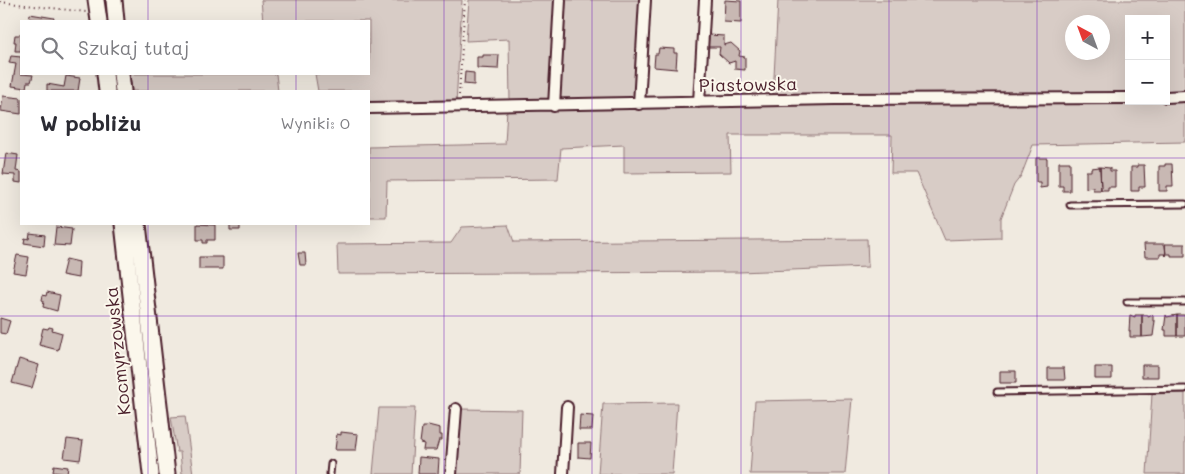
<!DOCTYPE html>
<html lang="pl">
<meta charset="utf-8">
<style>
:root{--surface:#fff;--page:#f7f7f7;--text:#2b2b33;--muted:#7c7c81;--line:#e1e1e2}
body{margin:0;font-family:Mali,sans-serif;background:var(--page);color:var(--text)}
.controls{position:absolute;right:15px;top:15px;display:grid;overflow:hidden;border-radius:0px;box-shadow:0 5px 20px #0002}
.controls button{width:45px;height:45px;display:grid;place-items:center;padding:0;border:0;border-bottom:1px solid var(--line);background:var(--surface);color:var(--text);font:25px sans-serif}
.compass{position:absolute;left:1065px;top:15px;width:45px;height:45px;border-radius:50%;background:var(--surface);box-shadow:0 5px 20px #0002;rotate:319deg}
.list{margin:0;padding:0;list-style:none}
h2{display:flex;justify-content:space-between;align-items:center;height:65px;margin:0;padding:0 20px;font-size:21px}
h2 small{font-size:16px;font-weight:400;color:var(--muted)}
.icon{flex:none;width:28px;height:28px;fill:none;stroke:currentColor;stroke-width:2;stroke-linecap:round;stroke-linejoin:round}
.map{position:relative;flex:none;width:1185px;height:474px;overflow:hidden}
.search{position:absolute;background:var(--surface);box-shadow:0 5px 20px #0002;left:20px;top:20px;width:350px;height:55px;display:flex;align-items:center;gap:12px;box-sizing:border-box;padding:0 18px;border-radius:0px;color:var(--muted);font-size:19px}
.panel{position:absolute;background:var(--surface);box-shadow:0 5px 20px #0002;left:20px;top:90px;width:350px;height:135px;border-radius:0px}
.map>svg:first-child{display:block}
.green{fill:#d8ccc6;stroke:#917678;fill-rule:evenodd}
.building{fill:#c8b8b3;stroke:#4a1f2b}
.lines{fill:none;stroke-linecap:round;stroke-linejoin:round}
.lane-casing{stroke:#4a1f2b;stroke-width:9}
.street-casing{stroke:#4a1f2b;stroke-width:14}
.secondary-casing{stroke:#4a1f2b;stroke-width:19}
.path{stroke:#4a1f2b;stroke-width:2;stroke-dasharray:1 4;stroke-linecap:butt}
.lane{stroke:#fbf7ec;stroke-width:5}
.street{stroke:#fbf7ec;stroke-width:10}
.secondary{stroke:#fbf7ec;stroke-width:15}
.grid{fill:none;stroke:#7b2cbf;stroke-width:1;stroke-opacity:0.55}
.labels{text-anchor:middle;stroke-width:4;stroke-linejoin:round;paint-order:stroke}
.street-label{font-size:18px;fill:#4a1f2b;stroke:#fbf7ec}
</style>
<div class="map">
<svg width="1185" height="474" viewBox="0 0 1185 474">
<rect width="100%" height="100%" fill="#f0eae0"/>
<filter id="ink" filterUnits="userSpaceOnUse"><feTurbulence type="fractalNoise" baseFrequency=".02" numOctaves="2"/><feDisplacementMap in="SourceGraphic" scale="10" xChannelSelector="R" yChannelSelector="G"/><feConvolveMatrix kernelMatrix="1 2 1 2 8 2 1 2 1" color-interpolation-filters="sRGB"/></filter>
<g filter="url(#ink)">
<path class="green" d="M 261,0 L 462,0 L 456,104 L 369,105 L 369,91 L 318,91 L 315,74 L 369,74 L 369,21 L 263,21 Z
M 469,0 L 556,0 L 551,103 L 510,102 L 509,39 L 466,41 Z
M 562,0 L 641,0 L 637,101 L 557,103 Z
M 778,0 L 1185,0 L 1185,94 L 1166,94 L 1166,19 L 1129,19 L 1129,94 L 773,96 ZM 1072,22 L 1102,22 L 1102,52 L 1072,52 Z
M 130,74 L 276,74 L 278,91 L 132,91 Z
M 1185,99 L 1185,142 L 1033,145 L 1021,176 L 1014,185 L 1001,218 L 1001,238 L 945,240 L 916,173 L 891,173 L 892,135 L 730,135 L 731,172 L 624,173 L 624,145 L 561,148 L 558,179 L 387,181 L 386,217 L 369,217 L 369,147 L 505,144 L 507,108 L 831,102 L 1166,101 Z
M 508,225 L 514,242 L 867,239 L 868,267 L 739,272 L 338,274 L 337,244 L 451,243 L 462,227 Z
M 1185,393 L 1185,474 L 1147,474 L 1152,394 Z
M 852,399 L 845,474 L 750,474 L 755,401 Z
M 677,403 L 672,474 L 598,474 L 603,404 Z
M 379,408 L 415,408 L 411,474 L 373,474 Z
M 461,409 L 522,410 L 520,474 L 457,474 Z
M 185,416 L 193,474 L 182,474 L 180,452 L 177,452 L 171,417 Z"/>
<path class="building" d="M 725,0 L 741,1 L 741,23 L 724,22 Z
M 30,14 L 54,18 L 53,21 L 29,19 Z
M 15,35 L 21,35 L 21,51 L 15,51 L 16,42 L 14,42 Z
M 709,35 L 724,36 L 724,45 L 731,43 L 740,51 L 739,56 L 745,57 L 745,70 L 735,69 L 735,61 L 729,63 L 719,54 L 720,47 L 708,47 Z
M 659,48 L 674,49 L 674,53 L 677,53 L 676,69 L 654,67 L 655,54 L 658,54 Z
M 483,55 L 499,55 L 498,69 L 477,68 L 477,57 L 483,57 Z
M 11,56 L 21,57 L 21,74 L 33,75 L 31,82 L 27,82 L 26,88 L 12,86 L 16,64 L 9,63 Z
M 465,72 L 474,73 L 474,85 L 464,84 Z
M 66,76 L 80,78 L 78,91 L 47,91 L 47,84 L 64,87 Z
M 3,96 L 21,98 L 21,114 L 1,111 Z
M 6,153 L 18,155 L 16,171 L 21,172 L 21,183 L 15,182 L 15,175 L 3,174 Z
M 1036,158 L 1047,158 L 1047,187 L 1040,188 L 1040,182 L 1036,182 Z
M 1059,162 L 1070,162 L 1070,191 L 1063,191 L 1063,186 L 1059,186 Z
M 1165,164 L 1172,164 L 1173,186 L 1167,186 L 1167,191 L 1159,191 L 1159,166 L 1165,166 Z
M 1137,165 L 1144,165 L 1145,187 L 1139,187 L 1139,191 L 1131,191 L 1131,167 L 1137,167 Z
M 1100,167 L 1110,168 L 1110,171 L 1115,171 L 1115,187 L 1108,187 L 1108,190 L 1101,190 Z
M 1100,167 L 1101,190 L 1093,190 L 1093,187 L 1086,188 L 1086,171 L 1091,171 L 1091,168 Z
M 197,224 L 215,225 L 215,240 L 207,240 L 207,243 L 203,243 L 203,240 L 197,240 Z
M 230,224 L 240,224 L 240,230 L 230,230 Z
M 56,227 L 72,229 L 70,246 L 54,245 Z
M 30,233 L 45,235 L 44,246 L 24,243 L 25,238 L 29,239 Z
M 1144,244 L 1165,244 L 1166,256 L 1165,254 L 1160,254 L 1160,257 L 1145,257 Z
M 1165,244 L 1185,244 L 1185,256 L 1171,256 L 1171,254 L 1166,254 L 1166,256 Z
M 298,253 L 305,253 L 306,265 L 300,265 Z
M 17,255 L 29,257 L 26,274 L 13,272 Z
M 199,257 L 223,257 L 223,269 L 199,269 Z
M 66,259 L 79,262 L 78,278 L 62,275 Z
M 47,292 L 60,295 L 57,311 L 43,307 L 44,301 L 42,300 L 43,295 L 46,296 Z
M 1130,315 L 1135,317 L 1135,315 L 1142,315 L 1142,337 L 1130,337 L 1130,331 L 1129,331 Z
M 1142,315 L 1148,315 L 1148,317 L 1153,315 L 1153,321 L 1155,321 L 1153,336 L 1142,337 Z
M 1166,315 L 1167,317 L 1177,315 L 1177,336 L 1166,336 L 1166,330 L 1164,330 Z
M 1177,315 L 1184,315 L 1185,316 L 1185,336 L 1177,336 Z
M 0,318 L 10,321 L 6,334 L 0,333 Z
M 49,327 L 53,328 L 52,330 L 62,333 L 58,350 L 39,345 L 43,328 L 48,329 Z
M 19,359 L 39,365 L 32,388 L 12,383 Z
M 1142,365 L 1158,365 L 1158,377 L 1142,377 Z
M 1095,367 L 1112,367 L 1112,379 L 1095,379 Z
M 1048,368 L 1064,368 L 1065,380 L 1048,380 Z
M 1000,371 L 1016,371 L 1016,383 L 1000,383 Z
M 580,415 L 593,416 L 592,430 L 579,430 Z
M 428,425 L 440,428 L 440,435 L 442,435 L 442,440 L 439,440 L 436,450 L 423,450 L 424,444 L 420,443 L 422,427 L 426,427 Z
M 341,432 L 358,434 L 356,450 L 335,450 L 337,434 L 341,435 Z
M 67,439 L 83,441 L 80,460 L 64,458 Z
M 578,443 L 591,443 L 590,458 L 578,457 Z
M 419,457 L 439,459 L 438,474 L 418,474 Z
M 54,465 L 68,467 L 67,474 L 53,472 Z"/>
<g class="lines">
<defs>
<path id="lane" d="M 1070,205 L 1185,204
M 1127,302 L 1185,302
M 997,392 L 1185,389
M 330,474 L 331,464"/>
<path id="street" d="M 1166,97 L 1185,96
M 699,102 L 705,0
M 639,104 L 645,0
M 554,106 L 560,0
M 369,108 L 835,99 L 1129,98
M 451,474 L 456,409
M 563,474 L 567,407"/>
<path id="secondary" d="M 96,0 L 99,21
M 114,0 L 116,21
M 105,74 L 107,91
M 121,74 L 123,91
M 123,224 L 151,474
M 138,224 L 167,474"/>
</defs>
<use href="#lane" class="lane-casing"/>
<use href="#street" class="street-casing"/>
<use href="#secondary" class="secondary-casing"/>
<path class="path" d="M 0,2 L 86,12
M 459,95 L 465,0"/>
<use href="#lane" class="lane"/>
<use href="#street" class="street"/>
<use href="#secondary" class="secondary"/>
</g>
</g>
<path class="grid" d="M 148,0 L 148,21M 296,0 L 296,21M 444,0 L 444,474M 592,0 L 592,474M 741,0 L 741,474M 889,0 L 889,474M 1037,0 L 1037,474M 148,74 L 148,91M 296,74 L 296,91M 0,158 L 21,158M 369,158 L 1185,158M 148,224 L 148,474M 296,224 L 296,474M 0,316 L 1185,316"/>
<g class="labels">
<g class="street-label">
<text transform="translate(748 85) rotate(-1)" y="6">Piastowska</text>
<text transform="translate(118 351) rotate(-96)" y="6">Kocmyrzowska</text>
</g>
</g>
</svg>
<div class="controls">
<button>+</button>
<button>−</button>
</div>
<svg class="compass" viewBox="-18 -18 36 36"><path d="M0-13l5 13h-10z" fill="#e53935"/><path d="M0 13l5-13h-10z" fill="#7c7c81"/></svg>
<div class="search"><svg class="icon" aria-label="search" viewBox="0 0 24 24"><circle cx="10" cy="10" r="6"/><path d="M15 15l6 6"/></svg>Szukaj tutaj</div>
<section class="panel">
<h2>W pobliżu<small>Wyniki: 0</small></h2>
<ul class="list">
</ul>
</section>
</div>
